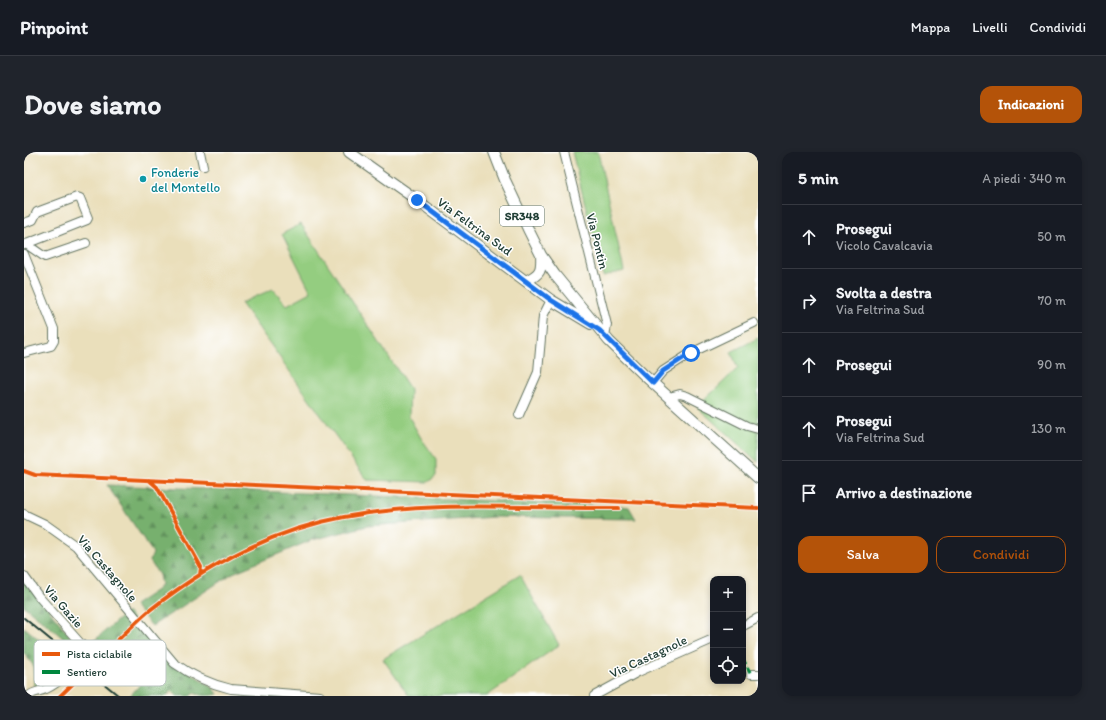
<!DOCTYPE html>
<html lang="it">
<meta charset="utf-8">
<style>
:root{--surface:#171b24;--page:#20242c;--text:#f1f3f6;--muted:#9ea1a6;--line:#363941;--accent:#b45309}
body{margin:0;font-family:Itim,sans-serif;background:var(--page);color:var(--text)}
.controls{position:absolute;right:12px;bottom:12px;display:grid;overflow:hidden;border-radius:8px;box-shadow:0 2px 6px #0003}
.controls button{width:36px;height:36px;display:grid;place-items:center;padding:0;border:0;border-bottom:1px solid var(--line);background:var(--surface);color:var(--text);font:20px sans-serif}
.stop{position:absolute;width:12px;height:12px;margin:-9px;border:3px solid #1a73e8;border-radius:50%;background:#fff}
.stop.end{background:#1a73e8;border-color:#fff;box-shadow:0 1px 4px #0008}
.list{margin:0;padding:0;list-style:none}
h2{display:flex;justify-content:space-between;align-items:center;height:52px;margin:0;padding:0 16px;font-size:17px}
h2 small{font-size:13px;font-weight:400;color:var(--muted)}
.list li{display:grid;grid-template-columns:26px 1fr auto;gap:12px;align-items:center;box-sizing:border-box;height:64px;padding:0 16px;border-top:1px solid var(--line)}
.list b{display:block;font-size:15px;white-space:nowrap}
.list p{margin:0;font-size:13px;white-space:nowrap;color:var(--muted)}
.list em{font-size:13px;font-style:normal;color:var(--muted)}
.actions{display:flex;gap:8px;padding:12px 16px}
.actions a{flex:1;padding:9px 0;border:1px solid var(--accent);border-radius:12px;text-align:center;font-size:14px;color:var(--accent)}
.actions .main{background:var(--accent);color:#fff}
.icon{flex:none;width:22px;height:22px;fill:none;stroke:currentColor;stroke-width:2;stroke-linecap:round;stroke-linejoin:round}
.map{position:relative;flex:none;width:734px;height:544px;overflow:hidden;border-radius:12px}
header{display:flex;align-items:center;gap:24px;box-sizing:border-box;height:56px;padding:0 20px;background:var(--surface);border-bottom:1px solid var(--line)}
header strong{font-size:19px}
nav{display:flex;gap:22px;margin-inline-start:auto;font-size:14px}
.intro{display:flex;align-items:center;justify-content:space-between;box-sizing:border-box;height:96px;padding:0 24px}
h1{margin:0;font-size:28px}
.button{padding:10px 18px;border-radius:12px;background:var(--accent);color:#fff;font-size:14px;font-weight:700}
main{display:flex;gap:24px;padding:0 24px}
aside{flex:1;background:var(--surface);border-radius:12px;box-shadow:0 2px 6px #0003}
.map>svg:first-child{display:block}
.green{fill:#94cd80;stroke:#5a855a}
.forest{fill:url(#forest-firs);stroke:#4b7651}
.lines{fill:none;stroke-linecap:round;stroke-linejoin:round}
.minor-casing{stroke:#667663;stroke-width:10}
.major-casing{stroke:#667663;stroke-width:12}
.minor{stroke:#fff;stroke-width:8}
.major{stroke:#fff;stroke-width:10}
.rail{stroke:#1f3d34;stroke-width:2}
.quiet{stroke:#00873e;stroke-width:3;stroke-dasharray:6 3;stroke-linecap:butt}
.cycleway-casing{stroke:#fff;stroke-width:6}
.cycleway{stroke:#e8590c;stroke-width:4}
.route{stroke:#1a73e8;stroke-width:5}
.culture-dot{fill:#0f9aa8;stroke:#fff;stroke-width:1.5}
.labels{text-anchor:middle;stroke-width:3;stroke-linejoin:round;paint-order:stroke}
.shield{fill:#fff;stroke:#627771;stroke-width:1}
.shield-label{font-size:12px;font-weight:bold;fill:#1f3d34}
.culture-label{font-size:13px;fill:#0d838f;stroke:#fff;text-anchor:start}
.street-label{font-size:13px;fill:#1f3d34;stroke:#fff}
.key{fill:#fff;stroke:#bcc5c2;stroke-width:1}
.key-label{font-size:11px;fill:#1f3d34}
</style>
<header>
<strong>Pinpoint</strong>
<nav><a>Mappa</a><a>Livelli</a><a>Condividi</a></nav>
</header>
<div class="intro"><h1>Dove siamo</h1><a class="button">Indicazioni</a></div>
<main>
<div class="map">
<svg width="734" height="544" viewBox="0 0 734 544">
<defs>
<pattern id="forest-firs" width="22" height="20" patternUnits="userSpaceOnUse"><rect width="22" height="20" fill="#77b06e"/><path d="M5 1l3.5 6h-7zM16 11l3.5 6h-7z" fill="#61905b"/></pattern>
</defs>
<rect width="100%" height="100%" fill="#fff"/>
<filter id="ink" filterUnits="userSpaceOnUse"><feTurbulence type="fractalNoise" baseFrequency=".025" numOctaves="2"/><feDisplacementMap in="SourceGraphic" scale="8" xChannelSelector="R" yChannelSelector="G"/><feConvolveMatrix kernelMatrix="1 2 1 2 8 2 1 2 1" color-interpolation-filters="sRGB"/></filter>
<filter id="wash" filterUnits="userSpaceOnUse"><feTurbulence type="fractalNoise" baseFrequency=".012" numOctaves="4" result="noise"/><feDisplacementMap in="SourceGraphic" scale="16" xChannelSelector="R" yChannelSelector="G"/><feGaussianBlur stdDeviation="0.9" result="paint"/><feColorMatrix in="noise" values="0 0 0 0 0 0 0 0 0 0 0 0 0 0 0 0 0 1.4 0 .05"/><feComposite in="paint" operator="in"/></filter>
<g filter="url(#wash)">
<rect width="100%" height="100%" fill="#eadfbb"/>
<path class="green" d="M 548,0 L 574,0 L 600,119 L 579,124 Z
M 277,72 L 386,237 L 385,265 L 397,286 L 412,307 L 412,324 L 404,330 L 343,328 L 217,151 L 249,137 L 263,153 L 287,140 L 258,82 Z
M 734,186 L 734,272 L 728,274 L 734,279 L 734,310 L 673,255 L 714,216 L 707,200 Z
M 496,423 L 535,493 L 463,544 L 385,544 L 359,507 Z"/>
<path class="forest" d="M 83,333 L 596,354 L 605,355 L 612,367 L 470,365 L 343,374 L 288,388 L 209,421 L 128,474 L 110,453 L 134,437 L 137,433 L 135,423 L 126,409 L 129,401 Z
M 0,426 L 49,488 L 55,496 L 55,499 L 0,454 Z
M 103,460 L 133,495 L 128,499 L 107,489 L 76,520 L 63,506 L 66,498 L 65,493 Z
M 0,475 L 46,513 L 31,528 L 10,534 L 9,513 L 0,501 Z
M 141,504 L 188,535 L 194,542 C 188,544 176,544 170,541 L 166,544 L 153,544 L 148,539 L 142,544 L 106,544 Z"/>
</g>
<g filter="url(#ink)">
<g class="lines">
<defs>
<path id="minor" d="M 176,0 L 179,14
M 540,0 L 583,173 L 581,184
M 0,71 L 9,68 L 13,60 L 53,45 L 56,46 L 64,66 L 63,68 L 0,93
M 2,92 L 21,105 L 62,91
M 0,102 L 30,177 L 30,189 L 27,194 L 0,201
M 629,231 L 639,219 L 667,201 L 730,171
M 645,245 L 656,242 L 663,244 L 723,274 L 734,277
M 495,263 L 514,220 L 519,164 L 527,148
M 0,362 L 21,372 L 52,394 L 150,511 C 168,524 186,532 207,537 L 296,544
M 0,424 L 15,445 L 58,493 C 59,497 59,501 57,505 C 52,516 33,532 22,537 C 16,540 9,539 5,544
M 719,474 L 734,466
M 727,522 L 734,522
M 570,544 L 614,520 L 689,487"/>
<path id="major" d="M 325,0 L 393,48 L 527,148 L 567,172
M 470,0 L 481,28 L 504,77 L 517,103 L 531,123 L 585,189 L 620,223 L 734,326
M 502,129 C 516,122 518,119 517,103"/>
</defs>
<use href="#minor" class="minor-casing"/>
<use href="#major" class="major-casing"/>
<use href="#minor" class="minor"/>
<use href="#major" class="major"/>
<path class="rail" d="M 0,466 L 95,544"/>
<path class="quiet" d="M 719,507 L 727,522"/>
<defs>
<path id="cycleway" d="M 0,319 L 11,323 L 734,356
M 125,328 L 133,335 L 177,415 L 176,423
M 36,544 C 55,526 73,508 92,490 C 103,479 114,468 126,458 C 182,414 249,378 320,365 C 410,348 504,357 595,356"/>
</defs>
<use href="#cycleway" class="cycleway-casing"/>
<use href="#cycleway" class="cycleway"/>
</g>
</g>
<g class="lines" filter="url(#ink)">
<path class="route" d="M 393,48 L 527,148 L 575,178 L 629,231 L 639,219 L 667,201"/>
</g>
<circle class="culture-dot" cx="119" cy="27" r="4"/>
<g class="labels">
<rect class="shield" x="476" y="54" width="44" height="20" rx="3"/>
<g class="shield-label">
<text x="498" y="68">SR348</text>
</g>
<g class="culture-label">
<text x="127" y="25">Fonderie<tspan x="127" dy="15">del Montello</tspan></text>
</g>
<g class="street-label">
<text transform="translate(451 74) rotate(36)" y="5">Via Feltrina Sud</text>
<text transform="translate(574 89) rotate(76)" y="5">Via Pontin</text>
<text transform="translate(84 416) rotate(49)" y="5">Via Castagnole</text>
<text transform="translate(40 454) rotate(49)" y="5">Via Gazie</text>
<text transform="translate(624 504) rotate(-25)" y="5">Via Castagnole</text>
</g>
</g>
<rect x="10" y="488" width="132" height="46" rx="6" class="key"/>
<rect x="18" y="500" width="18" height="4" fill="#e8590c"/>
<rect x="18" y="518" width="18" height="4" fill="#00873e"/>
<g class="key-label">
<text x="43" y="506">Pista ciclabile</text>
<text x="43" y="524">Sentiero</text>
</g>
</svg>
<div class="controls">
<button>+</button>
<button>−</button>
<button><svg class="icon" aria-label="locate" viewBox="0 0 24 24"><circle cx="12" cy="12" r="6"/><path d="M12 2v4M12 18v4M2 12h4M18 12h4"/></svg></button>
</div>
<div class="stop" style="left:667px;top:201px"></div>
<div class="stop end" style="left:393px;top:48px"></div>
</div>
<aside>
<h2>5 min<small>A piedi · 340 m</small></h2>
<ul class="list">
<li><svg class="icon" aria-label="ahead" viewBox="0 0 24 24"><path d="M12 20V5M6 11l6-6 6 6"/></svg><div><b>Prosegui</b><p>Vicolo Cavalcavia</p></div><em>50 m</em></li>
<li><svg class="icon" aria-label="right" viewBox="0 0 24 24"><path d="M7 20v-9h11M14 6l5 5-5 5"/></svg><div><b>Svolta a destra</b><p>Via Feltrina Sud</p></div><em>70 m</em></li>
<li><svg class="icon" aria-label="ahead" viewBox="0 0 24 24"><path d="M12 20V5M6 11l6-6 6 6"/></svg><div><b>Prosegui</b></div><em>90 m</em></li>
<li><svg class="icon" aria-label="ahead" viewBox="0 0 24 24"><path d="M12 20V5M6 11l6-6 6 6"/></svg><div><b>Prosegui</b><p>Via Feltrina Sud</p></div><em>130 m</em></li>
<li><svg class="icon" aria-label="arrive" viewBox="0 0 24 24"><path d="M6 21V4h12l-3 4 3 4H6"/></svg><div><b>Arrivo a destinazione</b></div></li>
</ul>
<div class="actions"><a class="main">Salva</a><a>Condividi</a></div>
</aside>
</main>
